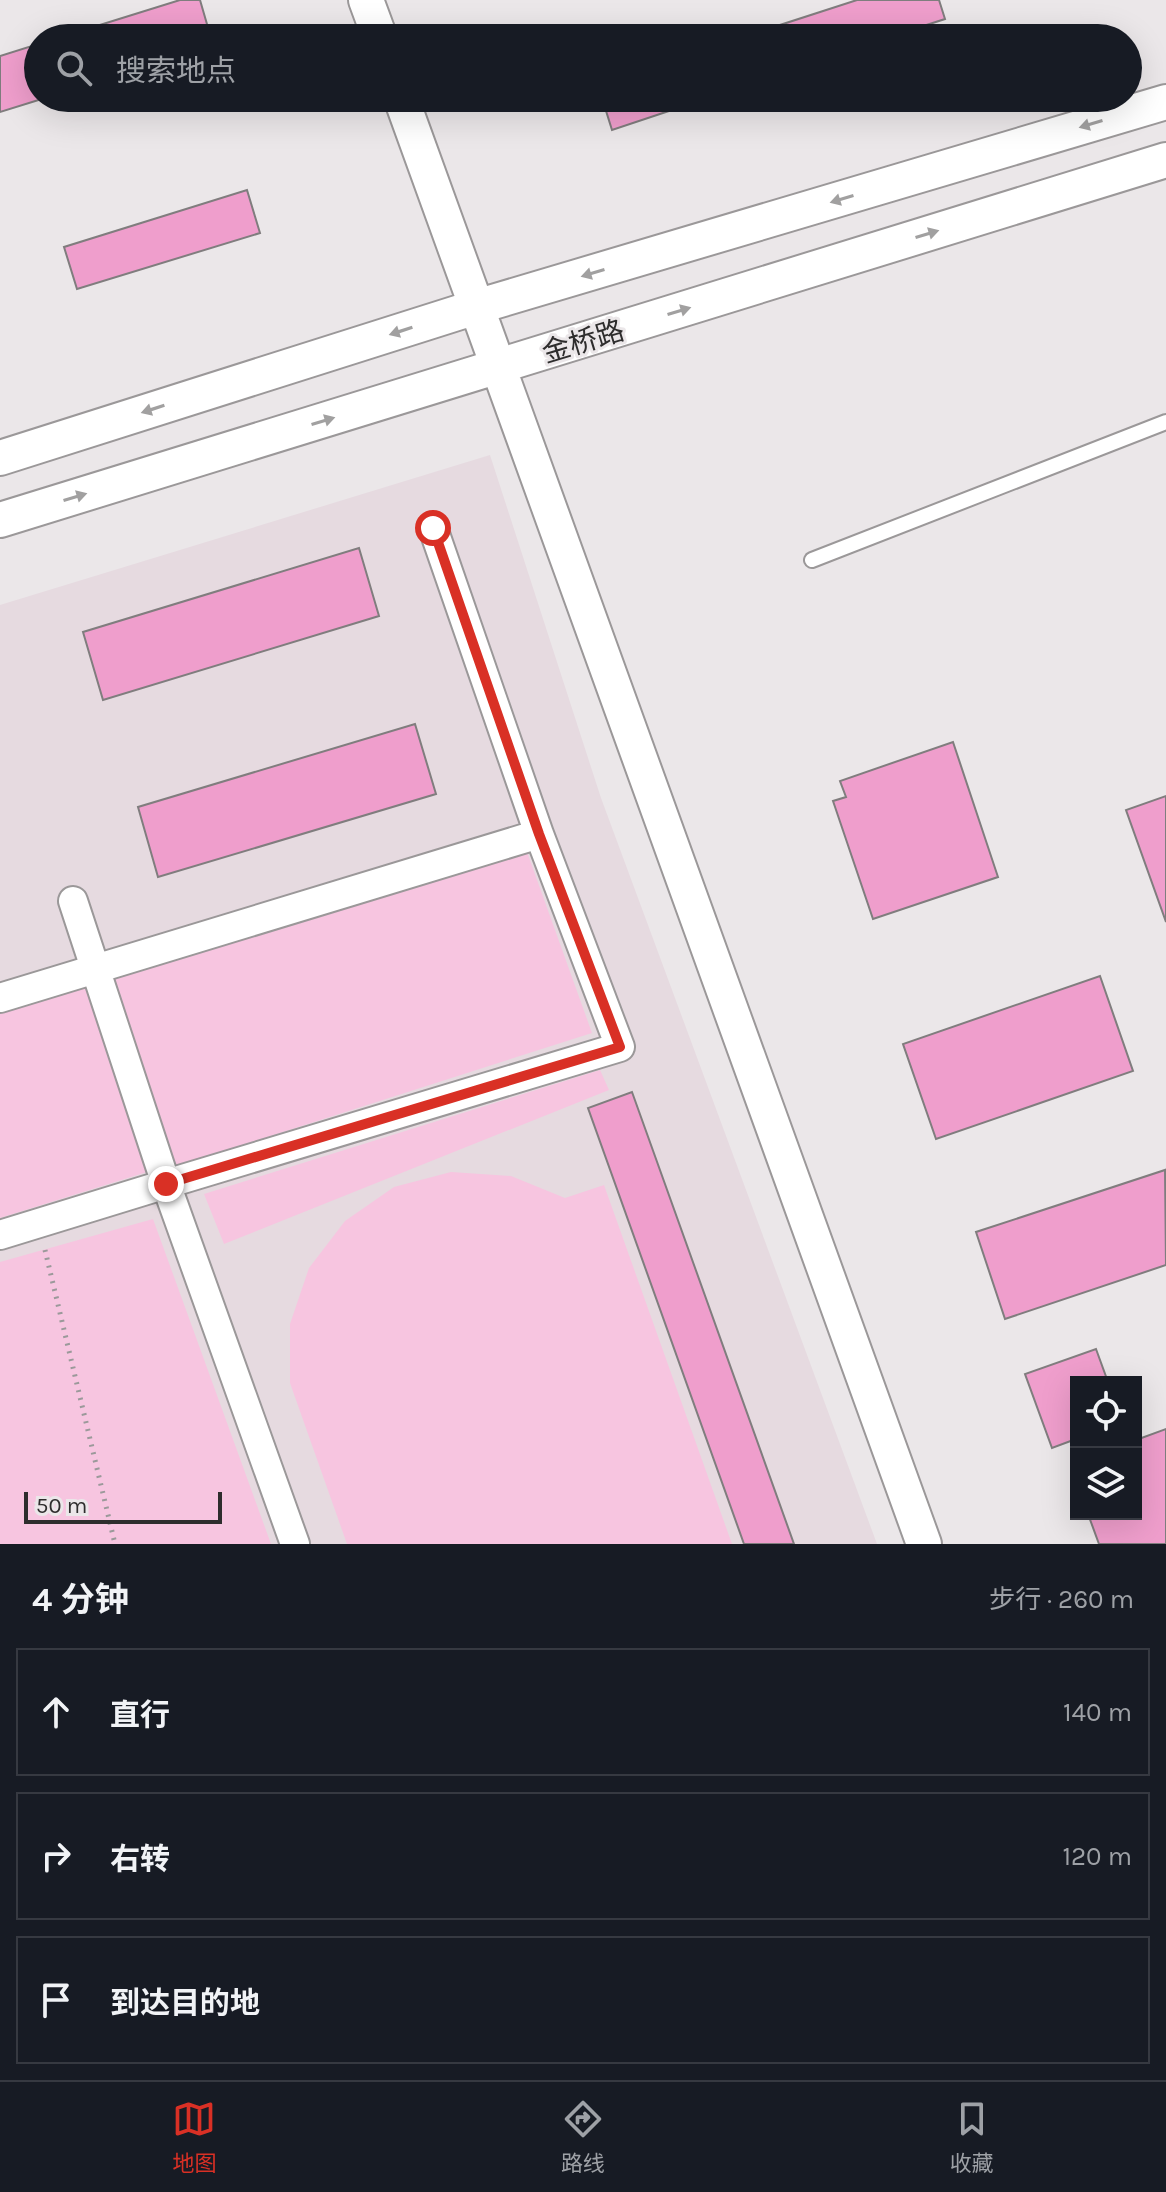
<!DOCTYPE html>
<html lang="zh">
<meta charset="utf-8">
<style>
:root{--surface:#171b24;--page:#20242c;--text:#f1f3f6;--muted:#9ea1a6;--line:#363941;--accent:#d93025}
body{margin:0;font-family:Karla,"Noto Sans SC",sans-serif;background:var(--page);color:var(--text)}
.controls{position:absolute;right:24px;bottom:24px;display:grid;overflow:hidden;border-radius:0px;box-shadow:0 8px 32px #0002}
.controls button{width:72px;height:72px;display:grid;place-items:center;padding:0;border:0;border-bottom:2px solid var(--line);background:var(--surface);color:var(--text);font:40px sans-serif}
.scale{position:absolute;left:24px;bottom:20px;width:198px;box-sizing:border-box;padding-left:8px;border:4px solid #2e2d2d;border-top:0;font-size:22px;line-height:28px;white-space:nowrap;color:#2e2d2d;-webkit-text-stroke:6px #ebe7e9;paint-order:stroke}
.stop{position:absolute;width:24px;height:24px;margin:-18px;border:6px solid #d93025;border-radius:50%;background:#fff}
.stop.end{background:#d93025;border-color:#fff;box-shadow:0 2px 8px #0008}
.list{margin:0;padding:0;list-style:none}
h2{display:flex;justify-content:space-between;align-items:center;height:104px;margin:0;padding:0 32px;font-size:34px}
h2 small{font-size:26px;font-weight:400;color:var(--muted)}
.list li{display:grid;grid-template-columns:52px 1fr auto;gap:24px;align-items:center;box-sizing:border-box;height:128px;margin:0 16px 16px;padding:0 16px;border:2px solid var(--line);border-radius:0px}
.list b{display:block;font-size:30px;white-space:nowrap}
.list em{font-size:26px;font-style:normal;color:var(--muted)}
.icon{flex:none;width:44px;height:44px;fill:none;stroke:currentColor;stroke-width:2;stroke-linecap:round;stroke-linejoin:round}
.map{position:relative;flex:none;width:1166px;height:1544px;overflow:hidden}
.search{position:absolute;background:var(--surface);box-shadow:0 8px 32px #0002;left:24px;right:24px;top:24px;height:88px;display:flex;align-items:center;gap:20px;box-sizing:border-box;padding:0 28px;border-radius:44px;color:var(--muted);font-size:30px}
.sheet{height:536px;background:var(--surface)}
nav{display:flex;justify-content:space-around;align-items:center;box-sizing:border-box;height:112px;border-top:2px solid var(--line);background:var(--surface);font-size:22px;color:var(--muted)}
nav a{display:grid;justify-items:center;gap:4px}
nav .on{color:var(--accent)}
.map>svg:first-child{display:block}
.built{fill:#e6dae0}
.green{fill:#f7c5e0}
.building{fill:#ef9ecc;stroke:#807d7e;stroke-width:2}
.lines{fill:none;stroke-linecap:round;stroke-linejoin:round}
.service-casing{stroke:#9b9899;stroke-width:18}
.minor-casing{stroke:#9b9899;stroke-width:32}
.tertiary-casing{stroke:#9b9899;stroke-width:38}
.path{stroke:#9b999a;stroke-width:5;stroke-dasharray:2 6;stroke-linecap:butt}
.service{stroke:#fff;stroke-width:14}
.minor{stroke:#fff;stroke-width:28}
.tertiary{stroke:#fff;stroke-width:34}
.oneway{fill:#a1a0a0}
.route{stroke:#d93025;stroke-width:10}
.labels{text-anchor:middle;stroke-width:6;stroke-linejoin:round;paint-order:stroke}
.street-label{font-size:28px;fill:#2e2d2d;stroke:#ebe7e9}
</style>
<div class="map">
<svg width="1166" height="1544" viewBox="0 0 1166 1544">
<rect width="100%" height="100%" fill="#ebe7e9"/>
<path class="built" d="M 490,455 L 601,798 L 877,1544 L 0,1544 L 0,605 Z"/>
<path class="green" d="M 527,852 L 592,1033 L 170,1168 L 107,973 Z
M 84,983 L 147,1172 L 0,1218 L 0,1009 Z
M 600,1070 L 609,1090 L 224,1244 L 204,1194 Z
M 451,1172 L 511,1176 L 565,1198 L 604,1185 L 732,1544 L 347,1544 L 290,1383 L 290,1324 L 309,1268 L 345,1221 L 394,1187 Z
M 153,1219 L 271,1544 L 0,1544 L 0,1262 Z"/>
<path class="building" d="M 180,0 L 200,0 L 211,38 L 58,38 Z
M 857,0 L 939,0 L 945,19 L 886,38 L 785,38 L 780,25 Z
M 38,44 L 38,98 L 45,98 L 0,112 L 0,56 Z
M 602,98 L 708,98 L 612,130 Z
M 247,190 L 260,233 L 77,289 L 64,247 Z
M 359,548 L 379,616 L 103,700 L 83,632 Z
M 415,724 L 436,794 L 158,877 L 138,807 Z
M 953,742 L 998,877 L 873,919 L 833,801 L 846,797 L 840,781 Z
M 1166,796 L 1166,922 L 1126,810 Z
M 1100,976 L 1133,1071 L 936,1139 L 903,1044 Z
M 632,1092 L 794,1544 L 744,1544 L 588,1108 Z
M 1165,1170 L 1166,1265 L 1005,1319 L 976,1232 Z
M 1096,1349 L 1108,1382 L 1076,1382 L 1076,1439 L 1052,1448 L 1025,1374 Z
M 1166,1429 L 1166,1544 L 1099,1544 L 1088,1514 L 1136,1514 L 1136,1440 Z"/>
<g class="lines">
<defs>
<path id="service" d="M 812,560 L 1166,422"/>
<path id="minor" d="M 73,901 L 166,1184 L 620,1047 L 539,834 L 433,528
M 0,998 L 539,834
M 0,1235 L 166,1184 L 295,1544"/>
<path id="tertiary" d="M 366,0 L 380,38
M 401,98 L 924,1544
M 0,458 L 476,307 L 1166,102
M 0,520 L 1166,160"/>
</defs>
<use href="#service" class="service-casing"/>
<use href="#minor" class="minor-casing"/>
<use href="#tertiary" class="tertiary-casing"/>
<path class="path" d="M 45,1250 L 115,1544"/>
<use href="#service" class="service"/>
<use href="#minor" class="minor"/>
<use href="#tertiary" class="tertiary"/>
</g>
<defs><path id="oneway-solid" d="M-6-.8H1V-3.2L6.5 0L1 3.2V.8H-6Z" transform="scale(2)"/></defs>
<g class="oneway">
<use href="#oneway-solid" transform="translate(1091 124) rotate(163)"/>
<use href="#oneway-solid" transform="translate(842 199) rotate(163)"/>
<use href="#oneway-solid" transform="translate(927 234) rotate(-17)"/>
<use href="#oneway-solid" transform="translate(593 273) rotate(163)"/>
<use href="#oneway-solid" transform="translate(679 311) rotate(-17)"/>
<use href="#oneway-solid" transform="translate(401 331) rotate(162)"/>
<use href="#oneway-solid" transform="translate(153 409) rotate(162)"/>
<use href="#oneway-solid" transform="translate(323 421) rotate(-17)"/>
<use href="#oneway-solid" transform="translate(75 497) rotate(-17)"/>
</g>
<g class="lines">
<path class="route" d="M 166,1184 L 620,1047 L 539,834 L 433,528"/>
</g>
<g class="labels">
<g class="street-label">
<text transform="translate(583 341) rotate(-17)" y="10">金桥路</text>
</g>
</g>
</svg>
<div class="controls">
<button><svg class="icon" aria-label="locate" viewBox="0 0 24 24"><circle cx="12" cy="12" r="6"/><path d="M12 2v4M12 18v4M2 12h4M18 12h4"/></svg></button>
<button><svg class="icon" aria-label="layers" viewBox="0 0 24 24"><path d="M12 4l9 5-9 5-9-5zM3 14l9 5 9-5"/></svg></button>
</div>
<div class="scale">50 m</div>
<div class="stop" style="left:433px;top:528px"></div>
<div class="stop end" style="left:166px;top:1184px"></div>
<div class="search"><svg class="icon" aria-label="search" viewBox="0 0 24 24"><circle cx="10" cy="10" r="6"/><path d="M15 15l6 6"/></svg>搜索地点</div>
</div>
<section class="sheet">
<h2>4 分钟<small>步行 · 260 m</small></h2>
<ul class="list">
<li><svg class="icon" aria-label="ahead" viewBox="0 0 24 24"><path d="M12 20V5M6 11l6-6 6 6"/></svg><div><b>直行</b></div><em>140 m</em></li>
<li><svg class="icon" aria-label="right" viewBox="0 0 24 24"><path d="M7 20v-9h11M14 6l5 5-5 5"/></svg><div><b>右转</b></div><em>120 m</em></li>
<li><svg class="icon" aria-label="arrive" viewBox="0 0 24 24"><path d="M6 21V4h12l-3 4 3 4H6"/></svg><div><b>到达目的地</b></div></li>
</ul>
</section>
<nav>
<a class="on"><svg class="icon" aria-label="map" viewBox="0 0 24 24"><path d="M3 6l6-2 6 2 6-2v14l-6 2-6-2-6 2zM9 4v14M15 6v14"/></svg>地图</a>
<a><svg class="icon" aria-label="directions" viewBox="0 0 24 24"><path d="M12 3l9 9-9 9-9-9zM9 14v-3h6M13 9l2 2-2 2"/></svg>路线</a>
<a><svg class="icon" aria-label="saved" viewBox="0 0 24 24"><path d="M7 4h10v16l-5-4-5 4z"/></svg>收藏</a>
</nav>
